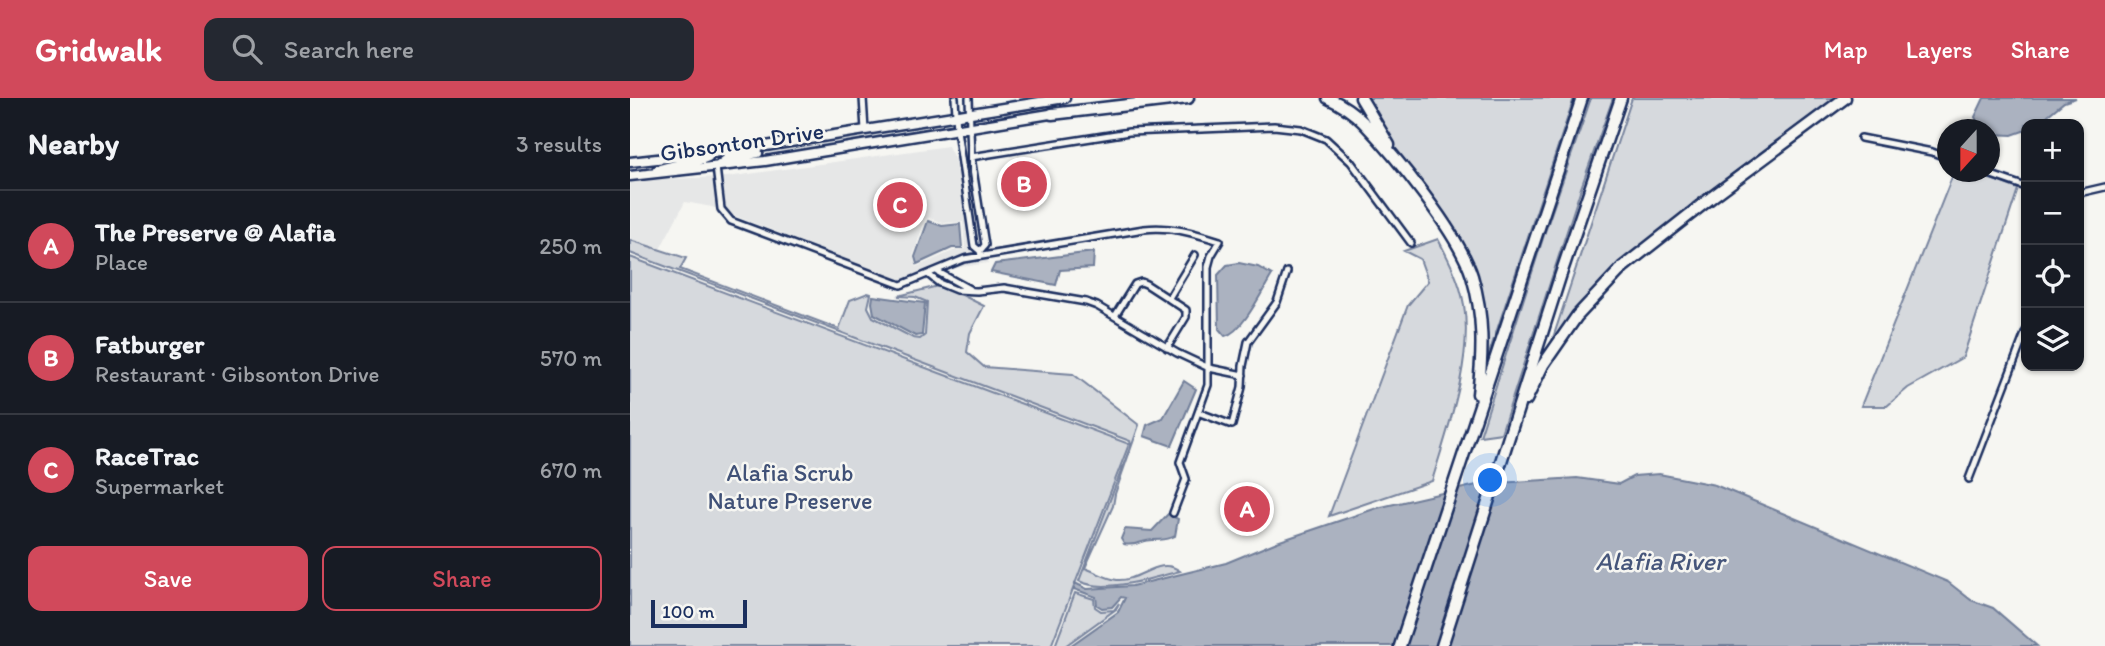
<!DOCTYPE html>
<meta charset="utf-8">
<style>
:root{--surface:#171b24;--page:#242831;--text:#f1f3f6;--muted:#9ea1a6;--line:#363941;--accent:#d1495b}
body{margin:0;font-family:Itim,sans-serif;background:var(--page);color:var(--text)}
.controls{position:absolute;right:21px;top:21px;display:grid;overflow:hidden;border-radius:14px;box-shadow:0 2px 5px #0004}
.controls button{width:63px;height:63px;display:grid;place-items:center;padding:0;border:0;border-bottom:2px solid var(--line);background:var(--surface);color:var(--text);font:35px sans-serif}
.compass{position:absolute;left:1307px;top:21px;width:63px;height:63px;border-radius:50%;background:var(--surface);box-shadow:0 2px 5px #0004;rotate:201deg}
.scale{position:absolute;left:21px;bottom:18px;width:96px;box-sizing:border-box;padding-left:7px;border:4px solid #1b2f5e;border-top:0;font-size:19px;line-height:24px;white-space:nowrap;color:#1b2f5e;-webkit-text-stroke:5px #f6f6f2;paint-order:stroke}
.you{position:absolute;left:861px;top:383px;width:24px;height:24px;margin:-18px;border:5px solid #fff;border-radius:50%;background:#1a73e8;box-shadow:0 0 0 10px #1a73e833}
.badge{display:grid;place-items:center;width:46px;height:46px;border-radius:50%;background:var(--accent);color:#fff;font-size:23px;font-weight:700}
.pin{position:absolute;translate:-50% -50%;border:4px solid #fff;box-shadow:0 2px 7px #0006}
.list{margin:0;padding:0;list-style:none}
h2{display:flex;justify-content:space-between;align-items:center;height:91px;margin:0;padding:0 28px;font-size:30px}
h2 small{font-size:23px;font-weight:400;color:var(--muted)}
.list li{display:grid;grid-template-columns:46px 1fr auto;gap:21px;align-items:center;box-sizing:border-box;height:112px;padding:0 28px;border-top:2px solid var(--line)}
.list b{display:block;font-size:26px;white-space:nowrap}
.list p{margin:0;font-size:23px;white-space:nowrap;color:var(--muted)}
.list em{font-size:23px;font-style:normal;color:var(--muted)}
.actions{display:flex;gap:14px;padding:21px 28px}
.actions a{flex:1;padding:16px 0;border:2px solid var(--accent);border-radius:14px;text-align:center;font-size:24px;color:var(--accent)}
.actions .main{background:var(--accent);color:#fff}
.icon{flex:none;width:38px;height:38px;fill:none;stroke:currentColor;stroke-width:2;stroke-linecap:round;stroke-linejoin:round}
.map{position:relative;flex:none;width:1475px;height:548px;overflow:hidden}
header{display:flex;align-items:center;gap:42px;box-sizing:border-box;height:98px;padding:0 35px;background:var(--accent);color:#fff}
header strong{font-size:33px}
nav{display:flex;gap:38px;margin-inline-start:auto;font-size:24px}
.search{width:490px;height:63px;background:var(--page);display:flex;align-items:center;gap:18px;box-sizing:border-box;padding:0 24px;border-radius:14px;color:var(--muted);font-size:26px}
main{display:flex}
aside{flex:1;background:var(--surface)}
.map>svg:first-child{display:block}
.built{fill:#e6e7e7;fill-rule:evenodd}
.green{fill:#d6d9dd;stroke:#78849e;stroke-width:2}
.water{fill:#abb2c0;stroke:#717e99;stroke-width:2}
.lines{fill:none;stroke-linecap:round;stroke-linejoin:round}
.street-casing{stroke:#1b2f5e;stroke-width:10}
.secondary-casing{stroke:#1b2f5e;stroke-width:13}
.highway-casing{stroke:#1b2f5e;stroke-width:15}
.street{stroke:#f6f6f2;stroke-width:5}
.secondary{stroke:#f6f6f2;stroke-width:8}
.highway{stroke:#f6f6f2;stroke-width:10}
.labels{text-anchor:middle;stroke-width:5;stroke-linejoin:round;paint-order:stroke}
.street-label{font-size:24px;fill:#1b2f5e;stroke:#f6f6f2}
.park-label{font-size:24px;fill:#405177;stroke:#f6f6f2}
.water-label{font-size:26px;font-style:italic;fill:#46567b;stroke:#f6f6f2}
</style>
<header>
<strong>Gridwalk</strong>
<div class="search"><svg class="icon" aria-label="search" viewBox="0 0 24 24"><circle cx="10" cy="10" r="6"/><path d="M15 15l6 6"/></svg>Search here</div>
<nav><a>Map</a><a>Layers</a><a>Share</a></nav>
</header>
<main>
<aside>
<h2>Nearby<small>3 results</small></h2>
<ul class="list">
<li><span class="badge">A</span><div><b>The Preserve @ Alafia</b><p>Place</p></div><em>250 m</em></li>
<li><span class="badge">B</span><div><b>Fatburger</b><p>Restaurant · Gibsonton Drive</p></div><em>570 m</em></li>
<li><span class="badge">C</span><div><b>RaceTrac</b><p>Supermarket</p></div><em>670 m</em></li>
</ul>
<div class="actions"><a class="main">Save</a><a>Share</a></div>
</aside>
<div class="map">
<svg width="1475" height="548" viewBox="0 0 1475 548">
<rect width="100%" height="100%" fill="#f6f6f2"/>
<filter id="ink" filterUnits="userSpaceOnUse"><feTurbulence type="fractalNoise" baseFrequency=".0143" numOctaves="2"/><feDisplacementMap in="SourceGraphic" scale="14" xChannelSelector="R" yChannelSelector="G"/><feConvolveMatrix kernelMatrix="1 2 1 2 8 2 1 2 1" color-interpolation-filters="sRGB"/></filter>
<g filter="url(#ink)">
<path class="built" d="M 318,48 L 326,64 L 329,64 L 340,149 L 346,155 L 348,163 L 355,161 L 353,153 L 356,151 L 358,165 L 298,174 L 270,182 L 82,109 L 55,104 L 30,151 L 0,142 L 0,82 L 97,79 ZM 299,120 L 313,125 L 333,124 L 335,151 L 323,153 L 286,169 L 283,158 L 295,122 Z"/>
<path class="green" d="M 734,0 L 944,0 L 859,256 L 855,256 L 842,172 Z
M 961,0 L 983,0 L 951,90 L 871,335 L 850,338 L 915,134 Z
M 1002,0 L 1205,0 L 1063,105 L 1041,130 L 1004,158 L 924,247 L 921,246 Z
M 1324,74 L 1343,74 L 1388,91 L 1333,259 L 1278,290 L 1257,308 L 1231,308 Z
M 808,141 C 819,162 830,183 834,207 C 843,262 818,330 802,383 L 699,418 L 778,207 L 798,183 L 790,161 L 774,153 Z
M 0,142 L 56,160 L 50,171 L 209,231 L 220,202 L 238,195 L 241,196 L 238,209 L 243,219 L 283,240 L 290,241 L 295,237 L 297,204 L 285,199 L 268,198 L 312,187 L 354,208 L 340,235 L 337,254 L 354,269 L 443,276 L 509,327 L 485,396 L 483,408 L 455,470 C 464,473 477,481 487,482 C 510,484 529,457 550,473 C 523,480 474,496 449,483 L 501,347 L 500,343 L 0,155 Z
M 0,159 L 499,346 L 421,548 L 0,548 Z
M 445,495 L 464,501 L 465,509 L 471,513 L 484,512 L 489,505 L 486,511 L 435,548 L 425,548 Z"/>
<path class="water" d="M 1354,0 L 1446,0 L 1434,4 L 1407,26 L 1396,26 L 1396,32 L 1382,37 L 1361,36 L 1360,32 L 1351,31 L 1345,19 Z
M 298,123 L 312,128 L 330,126 L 332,150 L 322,150 L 287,166 L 285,159 Z
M 464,154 L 463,170 L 430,172 L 426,187 L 361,174 L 365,166 Z
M 609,165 L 628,169 L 642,177 C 632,193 613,234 595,238 L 589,231 L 588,177 L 597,167 Z
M 243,198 L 295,205 L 292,237 L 285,238 L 244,216 L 242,205 Z
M 554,283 L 566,291 L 542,348 L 514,338 L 517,327 L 533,320 Z
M 1029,376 L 1085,387 L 1318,484 L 1341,502 L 1363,510 L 1407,548 L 440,548 L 488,514 L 495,500 L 491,499 L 482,509 L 472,510 L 467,507 L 466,499 L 444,491 L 445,485 L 457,491 L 502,488 L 596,465 L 647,444 L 747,410 L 851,386 L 947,380 L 989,386 L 1004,378 Z
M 538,416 L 548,421 L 545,438 C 536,443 532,441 523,442 C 512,442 505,449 494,446 L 491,441 L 495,431 L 522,433 Z"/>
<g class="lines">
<defs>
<path id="street" d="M 233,0 L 235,32
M 325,0 L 327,32 L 344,148 L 350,153 L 351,158
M 339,0 L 341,59 L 355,147 L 350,153
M 1231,40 L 1302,54 L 1318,60
M 341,59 L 499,34 L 644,28 L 671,31 L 696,41 L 721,64 L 781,145
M 86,69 L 91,111 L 101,123 L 271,187 L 334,161 L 514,131 C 542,128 564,135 590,143 L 581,158 L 578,169 L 578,287 L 550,364 L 556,381 L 543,415
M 1353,74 L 1396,89
M 1449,95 L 1475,89
M 308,174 L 339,191
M 299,177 L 309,185 L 326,192 L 347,193 L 374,190 L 456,204 L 467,208 L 547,255 L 579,270 L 613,277
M 539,200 L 565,157
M 485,218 L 505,186 L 511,184 L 516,186 L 556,212 L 556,219 L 537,250
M 570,315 L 602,327 L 612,289 L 613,268 L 618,244 L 647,204 L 657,174
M 1339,381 L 1396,233"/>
<path id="secondary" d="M 0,64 L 117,51 L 435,0
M 88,68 L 97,61 L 128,55
M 27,72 C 44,66 62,66 78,59
M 0,78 L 135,63 L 426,15"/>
<path id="highway" d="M 698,0 C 711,6 723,14 733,24 C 765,57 829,136 842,178 C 854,218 853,255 848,296
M 731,0 L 759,47
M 422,16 L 558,0
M 896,302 L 913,267 L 947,218 L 993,169 L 1082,99 L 1215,0
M 770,548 L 952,0
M 812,548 L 930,179 L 991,0"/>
</defs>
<use href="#street" class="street-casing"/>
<use href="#secondary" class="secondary-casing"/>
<use href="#highway" class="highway-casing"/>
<use href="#street" class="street"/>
<use href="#secondary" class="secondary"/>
<use href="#highway" class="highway"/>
</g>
</g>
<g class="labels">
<g class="street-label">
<text transform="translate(112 44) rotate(-8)" y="8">Gibsonton Drive</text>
</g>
<g class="park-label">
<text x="160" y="383">Alafia Scrub<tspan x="160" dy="28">Nature Preserve</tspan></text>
</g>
<g class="water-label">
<text x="1030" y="472">Alafia River</text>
</g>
</g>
</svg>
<div class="controls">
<button>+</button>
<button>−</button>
<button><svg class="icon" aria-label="locate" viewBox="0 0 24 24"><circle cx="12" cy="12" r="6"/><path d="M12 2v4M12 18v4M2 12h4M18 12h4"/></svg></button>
<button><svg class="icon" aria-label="layers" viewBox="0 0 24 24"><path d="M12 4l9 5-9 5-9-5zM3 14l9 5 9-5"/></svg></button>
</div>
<svg class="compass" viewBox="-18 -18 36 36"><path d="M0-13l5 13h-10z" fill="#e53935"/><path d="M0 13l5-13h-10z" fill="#9ea1a6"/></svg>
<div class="scale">100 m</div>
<div class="you"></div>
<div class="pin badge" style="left:617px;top:411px">A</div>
<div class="pin badge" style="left:394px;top:86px">B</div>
<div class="pin badge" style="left:270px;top:107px">C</div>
</div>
</main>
